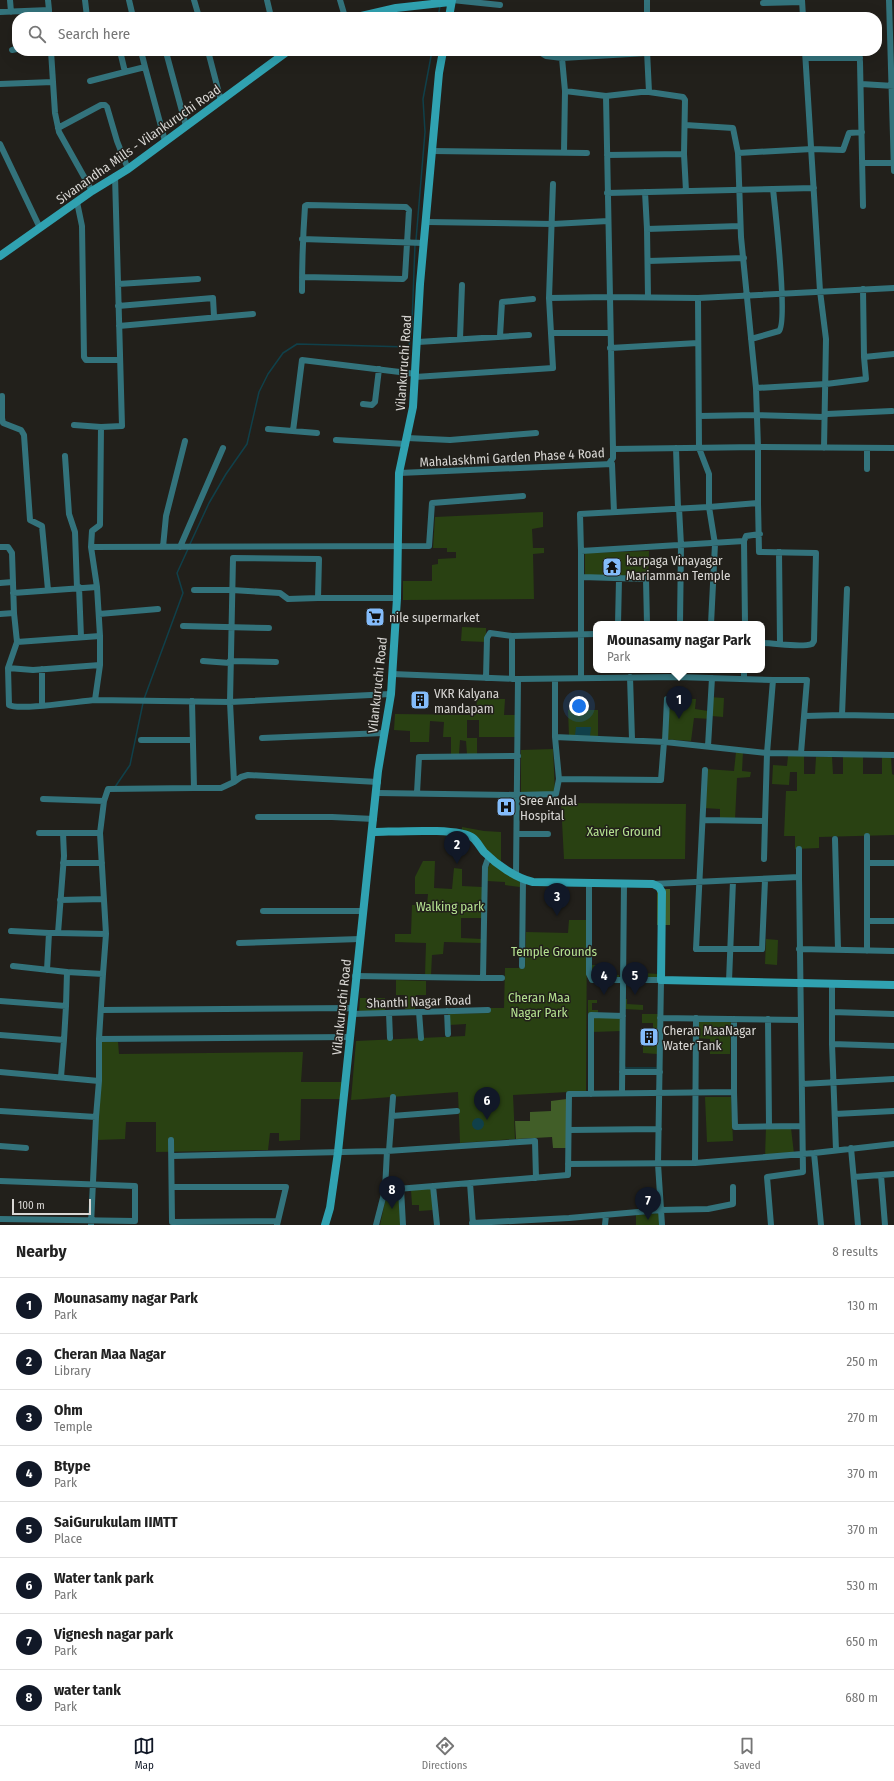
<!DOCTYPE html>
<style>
:root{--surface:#fff;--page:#f2f2f2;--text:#222;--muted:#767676;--line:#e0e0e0;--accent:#111827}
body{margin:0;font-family:"Fira Sans Condensed",sans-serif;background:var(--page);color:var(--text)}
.scale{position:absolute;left:12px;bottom:10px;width:79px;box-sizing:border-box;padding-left:4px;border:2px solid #d9d7d4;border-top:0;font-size:11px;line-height:14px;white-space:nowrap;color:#d9d7d4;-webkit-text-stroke:3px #22201b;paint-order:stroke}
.you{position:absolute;left:579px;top:706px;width:14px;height:14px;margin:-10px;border:3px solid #fff;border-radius:50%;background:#1a73e8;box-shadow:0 0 0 6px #1a73e833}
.badge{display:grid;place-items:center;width:26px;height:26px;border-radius:50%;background:var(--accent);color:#fff;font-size:13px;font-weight:700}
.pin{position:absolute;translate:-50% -33px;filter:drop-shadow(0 1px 2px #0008)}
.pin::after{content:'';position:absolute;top:21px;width:14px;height:12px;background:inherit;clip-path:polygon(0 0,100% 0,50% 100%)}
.popup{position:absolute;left:593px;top:621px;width:172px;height:52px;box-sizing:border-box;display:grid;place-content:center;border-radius:8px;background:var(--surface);filter:drop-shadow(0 1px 3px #0005);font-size:13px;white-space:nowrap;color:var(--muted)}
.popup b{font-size:15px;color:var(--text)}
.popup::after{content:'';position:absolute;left:50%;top:100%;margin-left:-8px;border:8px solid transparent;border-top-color:var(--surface)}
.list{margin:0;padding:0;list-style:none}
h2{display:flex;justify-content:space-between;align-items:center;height:52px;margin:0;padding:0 16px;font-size:17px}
h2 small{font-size:13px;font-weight:400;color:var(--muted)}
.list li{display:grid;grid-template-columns:26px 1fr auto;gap:12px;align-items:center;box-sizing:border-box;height:56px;padding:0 16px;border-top:1px solid var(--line)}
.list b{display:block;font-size:15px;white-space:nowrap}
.list p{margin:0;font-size:13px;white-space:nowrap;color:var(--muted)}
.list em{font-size:13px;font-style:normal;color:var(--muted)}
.icon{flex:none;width:22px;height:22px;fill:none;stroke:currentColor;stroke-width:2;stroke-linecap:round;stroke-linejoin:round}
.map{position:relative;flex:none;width:894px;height:1225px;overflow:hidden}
.search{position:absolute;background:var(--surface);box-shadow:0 4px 16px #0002;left:12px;right:12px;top:12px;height:44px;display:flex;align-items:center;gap:10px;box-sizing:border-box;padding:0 14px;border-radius:16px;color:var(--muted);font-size:15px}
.sheet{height:500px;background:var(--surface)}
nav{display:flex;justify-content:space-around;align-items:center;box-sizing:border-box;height:56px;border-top:1px solid var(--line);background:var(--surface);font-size:11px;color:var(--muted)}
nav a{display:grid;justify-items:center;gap:2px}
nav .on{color:var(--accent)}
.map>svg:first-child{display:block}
.green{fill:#294112}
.forest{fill:#415e28}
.water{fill:#10404a}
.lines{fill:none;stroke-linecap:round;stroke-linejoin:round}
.stream{stroke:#10404a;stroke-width:1.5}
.street{stroke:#33737c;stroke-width:6}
.secondary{stroke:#30a2b1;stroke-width:8}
.labels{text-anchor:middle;stroke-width:3;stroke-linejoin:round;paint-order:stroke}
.street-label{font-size:13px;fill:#d9d7d4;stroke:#22201b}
.poi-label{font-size:13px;fill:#d9d7d4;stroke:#22201b;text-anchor:start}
.park-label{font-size:13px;fill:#b4e190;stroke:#22201b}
</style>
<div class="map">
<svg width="894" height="1225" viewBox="0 0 894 1225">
<rect width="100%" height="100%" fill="#22201b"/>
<path class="green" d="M 543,512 L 543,527 L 532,529 L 533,548 L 544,548 L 544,553 L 533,554 L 534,599 L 403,600 L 403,581 L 432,581 L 432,565 L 438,564 L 438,559 L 456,558 L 456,552 L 447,552 L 447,548 L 433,548 L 435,517 Z
M 649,551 L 648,577 L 585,576 L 585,553 Z
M 462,627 L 486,628 L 486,642 L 461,641 Z
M 709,697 L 724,698 L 723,717 L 712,716 L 712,719 L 694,718 L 691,741 L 662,739 L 665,698 L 696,699 L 695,709 L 708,711 Z
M 477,699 L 505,699 L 504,715 L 515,715 L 515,737 L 479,737 L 479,720 L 467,720 L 467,738 L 477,738 L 477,754 L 467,754 L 466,741 L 460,740 L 459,754 L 451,754 L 451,737 L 443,737 L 444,722 L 430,721 L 429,742 L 410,742 L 410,731 L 394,730 L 395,714 L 476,715 Z
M 568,710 L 598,710 L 598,737 L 569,736 Z
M 553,749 L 555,792 L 521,793 L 521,750 Z
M 736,752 L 743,752 L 742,771 L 751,772 L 750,777 L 737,778 L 735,820 L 720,819 L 720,809 L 704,808 L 706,769 L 734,771 Z
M 788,756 L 804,756 L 804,774 L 815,774 L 816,757 L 832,757 L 833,774 L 843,774 L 843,756 L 863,757 L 863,774 L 882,774 L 882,757 L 891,757 L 892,774 L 894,775 L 894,835 L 819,837 L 819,848 L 795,849 L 795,836 L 784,836 L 786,791 L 797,791 L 797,772 L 790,772 L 789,785 L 772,784 L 773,765 L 787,766 Z
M 561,803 L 686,804 L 685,859 L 564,859 Z
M 462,827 L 484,831 L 501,832 L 501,862 L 462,831 Z
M 423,861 L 435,861 L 434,888 L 452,889 L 454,868 L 462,869 L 462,886 L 482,887 L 482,918 L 461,918 L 461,938 L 482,939 L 482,943 L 444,942 L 443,954 L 432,955 L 431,975 L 425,976 L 426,943 L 395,942 L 395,934 L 411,934 L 412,905 L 427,905 L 428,894 L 415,894 L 415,877 Z
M 491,863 L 520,881 L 520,887 L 505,885 L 505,882 L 487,881 L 488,867 Z
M 569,920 L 587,920 L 586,1091 L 513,1095 L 515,1139 L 460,1143 L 458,1092 L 351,1100 L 356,1041 L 465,1036 L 466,1024 L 449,1025 L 448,1014 L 490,1013 L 490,1008 L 504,1008 L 505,968 L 525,968 L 526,932 L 568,933 Z
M 766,939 L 778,940 L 777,965 L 765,964 Z
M 590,965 L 596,965 L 596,969 L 606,969 L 607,974 L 619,975 L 619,979 L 593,979 Z
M 627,972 L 658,974 L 659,979 L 627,979 Z
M 396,980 L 426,981 L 426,995 L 416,995 L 415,1009 L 405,1009 L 405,995 L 396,995 Z
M 360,998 L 385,998 L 385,1012 L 359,1012 Z
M 624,999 L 627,999 L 627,1004 L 643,1005 L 643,1010 L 624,1009 Z
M 588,1000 L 597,1000 L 597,1003 L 592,1003 L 592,1010 L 598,1010 L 598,1014 L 588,1014 Z
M 642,1014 L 658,1014 L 657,1054 L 643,1053 L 643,1035 L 646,1035 L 646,1031 L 653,1031 L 653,1023 L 642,1023 Z
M 592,1017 L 622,1017 L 622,1031 L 592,1032 Z
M 697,1020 L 731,1020 L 730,1054 L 710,1054 L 710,1039 L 697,1038 Z
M 102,1042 L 118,1042 L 119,1054 L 303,1052 L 301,1082 L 342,1082 L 340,1099 L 301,1099 L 300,1140 L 279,1141 L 279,1133 L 270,1133 L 268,1150 L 156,1152 L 156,1122 L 126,1122 L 125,1139 L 97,1140 Z
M 705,1097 L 731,1097 L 733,1141 L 707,1142 Z
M 766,1127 L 791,1128 L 794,1154 L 765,1157 Z
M 431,1188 L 433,1210 L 419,1211 L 419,1205 L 412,1205 L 411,1190 Z
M 400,1191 L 403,1225 L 380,1225 L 387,1192 Z
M 660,1213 L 661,1225 L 636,1225 L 636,1215 Z"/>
<path class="forest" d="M 657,889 L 670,889 L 670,925 L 657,925 Z
M 567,1099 L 566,1148 L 553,1148 L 552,1137 L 516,1139 L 515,1121 L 530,1121 L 530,1112 L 551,1111 L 551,1101 Z"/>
<path class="water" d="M 576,727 L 591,727 L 590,736 L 575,735 Z
M472 1124a6 6 0 1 1 12 0a6 6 0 1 1-12 0Z"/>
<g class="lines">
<path class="stream" d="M 438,17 L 440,6
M 416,240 L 425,132 L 423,99 L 432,51
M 190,544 L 209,503 L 226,474 L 247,444 L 259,392 L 268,374 L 283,353 L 297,344 L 409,347 L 412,324 L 415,244
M 144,699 L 183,593 L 177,573 L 188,549
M 115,787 L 130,765 L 143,703
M 625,1067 L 625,1068 L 656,1068"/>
<path class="street" d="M 10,0 L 11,12
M 48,0 L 49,10
M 85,0 L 87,17
M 129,0 L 133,17
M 194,0 L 199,17
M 267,0 L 271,17
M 340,0 L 345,17
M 452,0 L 500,5
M 647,0 L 647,17
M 802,0 L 803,17
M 889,0 L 894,171
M 763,3 L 802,2
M 0,12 L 49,10 L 49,17
M 12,50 L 17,49
M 51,51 L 55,113 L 59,132 L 92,191
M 120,51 L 125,72 L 145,67 L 165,141
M 141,51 L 145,67
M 208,51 L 221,101
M 538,51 L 546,56 L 562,58 L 647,53
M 647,51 L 649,92 L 641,92 L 606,96 L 613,449 L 758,447 L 894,448
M 805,51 L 820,291 L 826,339 L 824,448
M 859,51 L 860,62 L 863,206
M 166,52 L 186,126
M 562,58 L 565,91 L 606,96
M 806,58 L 860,58
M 90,81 L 125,72
M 0,84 L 53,82
M 861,84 L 894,86
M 649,92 L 683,97 L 685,100 L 684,154 L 686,191
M 685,125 L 733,128 L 738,153 L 741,237 L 756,388 L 758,447 L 758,503 L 709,507 L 709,474 L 699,448 L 698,298
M 58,128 L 101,105 L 105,105 L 107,107 L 117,141 L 128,169
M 0,144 L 40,228
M 432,151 L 587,153
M 564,152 L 565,91
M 738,153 L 812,149 L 843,150 L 849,133 L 862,132
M 607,155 L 684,154
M 862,163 L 894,163
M 645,192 L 647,229 L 648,297
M 607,193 L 814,188
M 77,202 L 82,226 L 84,357 L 86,360 L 120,360
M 427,222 L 553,224 L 608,221
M 647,229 L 740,226
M 302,239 L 424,243
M 648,261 L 744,258
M 118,284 L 198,279
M 863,289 L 864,357
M 302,291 C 302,263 303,235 305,206 L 307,205 L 406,207 L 409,210 L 405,277 L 403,279 L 302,277
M 549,298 L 553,184
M 118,306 L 213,298 L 214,316
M 119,326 L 253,314
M 551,333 L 609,333
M 500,336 L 502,302 L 533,299
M 460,339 L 462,285
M 751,339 L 779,331 C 788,322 775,208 773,189
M 418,342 L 529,335
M 610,348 L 698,343
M 415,377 L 553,368 L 549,298 L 609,297 L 698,298 L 894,288
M 756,388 L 826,384 L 866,379 L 864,357 L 894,354
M 2,396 L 2,418 L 3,423 L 21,430 L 24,435 L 30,520 L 42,526 L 48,590
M 363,404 L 372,405 L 375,402 L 379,369
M 699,416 L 757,415 L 824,417 L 827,414 L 892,411
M 74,425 L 101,427
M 268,429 L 317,433
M 293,431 L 302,360 L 416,374
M 407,438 L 450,440 L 536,433
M 336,440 L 406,444
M 676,448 L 678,508
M 867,448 L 867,469
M 65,456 L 69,514 L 75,532 L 77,588
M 612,464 L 614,512
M 399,473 L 612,464 L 610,462 L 613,458 L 613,449
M 758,503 L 759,552 L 816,553 L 814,641 L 812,644 C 800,648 777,643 762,643
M 679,508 L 681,545 L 680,624
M 744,541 L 746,536 L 760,534
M 0,547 L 8,547 L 12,553 L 14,613 L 0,614
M 91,547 L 429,546 L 432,503 L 523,496
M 163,547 L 166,516 L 185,441
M 180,547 L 223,448
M 581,551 L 744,541 L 745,624
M 779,552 L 780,643
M 582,577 L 646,579 L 647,624
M 0,583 L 13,582
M 79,587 L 81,637
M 97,587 L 91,547 L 92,531 L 100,525 L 101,427 L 122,426 L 115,176
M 847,589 L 842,715 L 894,716
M 194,590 L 232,590 L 280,593 L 288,599 L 318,598
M 13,593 L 97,587 L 100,636 L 100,665 L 95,700 C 80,701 18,711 9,705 L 8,668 L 17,642
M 14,613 L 17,642 L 100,636
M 99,614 L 158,609
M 618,624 L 619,579
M 183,626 L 269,628
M 203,661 L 230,663
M 230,661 L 276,662
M 8,668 L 33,670 L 100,665
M 392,674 L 518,679 L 678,677 L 773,680 L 767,753 L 765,821 L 703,820
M 630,677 L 632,739
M 486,678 L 487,638 L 490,633 L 512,636
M 581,678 L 581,551 L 580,514 L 709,507 L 715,544 L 711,624
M 512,679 L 512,636 L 596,634
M 744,679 L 744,670
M 773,680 L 807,680 L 801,753
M 95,700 L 230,702 L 391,694
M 42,705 L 42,669
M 805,716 L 842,715
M 555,737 L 665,742 L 767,753 L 894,755
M 262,738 L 384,733
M 141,740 L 193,740
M 665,742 L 667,699
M 708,746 L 712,678
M 705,770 L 696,949 L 762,949 L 765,880
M 559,779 L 661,780 L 664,742
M 378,782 L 248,775 L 241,777 L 234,782 L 230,702 L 233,558 L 319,559 L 318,598 L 397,598
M 194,788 L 221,788 L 234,782
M 377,793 L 518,795 L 556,794 L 559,779 L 555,737 L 555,679
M 417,793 L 419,757 L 518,756
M 43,799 L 104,801
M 258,817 L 332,817 L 374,819
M 39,833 L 100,833 L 106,934 L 103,974
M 63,833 L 64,856 L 58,933 L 106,934
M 100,833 L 104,801 L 108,789 L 194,788 L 192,701
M 518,834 L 548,834
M 867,836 L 867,951
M 835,839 L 838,949
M 764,859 L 765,821
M 63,863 L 102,863
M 867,863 L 894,863
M 516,875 L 518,679
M 589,884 L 589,974 L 592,980 L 661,980 L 658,1164 L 662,1225
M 653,884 L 799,877 L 799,849
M 60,900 L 104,899
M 263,911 L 363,911
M 868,921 L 894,921
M 11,931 L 49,933
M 239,943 L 360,939
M 799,949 L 894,951
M 13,966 L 67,972 L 66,1006
M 522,966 L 523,879
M 47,970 L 49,933 L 58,933
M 67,972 L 103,974 L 99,1039
M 355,976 L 483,978 L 485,867 L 489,856
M 483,978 L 502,978
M 729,981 L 733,881
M 832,983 L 832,1044 L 836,1150
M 0,1001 L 66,1006 L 64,1040
M 101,1010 L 352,1008
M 447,1011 L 448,1034
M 419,1012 L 421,1038
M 832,1012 L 894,1014
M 389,1013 L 390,1038
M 352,1014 L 488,1010
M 660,1018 L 801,1020
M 768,1019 L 769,1126
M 0,1035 L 64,1040 L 61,1077
M 832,1044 L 894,1046
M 0,1072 L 99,1081
M 622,1072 L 660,1072
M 802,1084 L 894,1079
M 734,1092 L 735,1127 L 801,1126
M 622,1093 L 624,884
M 591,1094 L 591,1015 L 623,1016
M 0,1111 L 96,1117 L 91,1225
M 835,1114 L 894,1111
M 392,1116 L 457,1111
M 96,1117 L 99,1081 L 99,1039 L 349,1037
M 569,1130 L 659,1129
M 171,1140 L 172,1222 L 278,1221
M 0,1146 L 26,1148
M 851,1148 L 858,1225
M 387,1151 L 535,1141 L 536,1178
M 389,1151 L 393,1097
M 814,1153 L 821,1225
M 172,1156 L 387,1151 L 385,1190 L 376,1225
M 695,1163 L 696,1018
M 568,1164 L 695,1163 L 814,1153 L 894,1144
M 881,1175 L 885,1225
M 854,1177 L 894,1174
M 0,1181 L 135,1186 L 135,1221 L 0,1219
M 470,1183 L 473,1225
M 433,1186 L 437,1225
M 172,1187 L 286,1187 L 277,1225
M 401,1189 L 403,1225
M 385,1190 L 568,1175 L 569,1094 L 734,1092 L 734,1019
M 472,1223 L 569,1218 L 661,1210 L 708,1209 L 733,1204 L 733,1187
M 605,1225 L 606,1215
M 771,1225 L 767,1177 L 803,1172 L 799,877"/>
<path class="secondary" d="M 357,17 L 396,8 L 450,2 L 452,0
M 449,17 L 452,0
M 0,256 L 92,191 L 128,169 L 288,51
M 373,832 C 392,832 459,827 473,838 C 477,841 480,847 484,852 C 497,865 516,878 533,882 L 653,884 L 659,887 L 662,892 L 661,980 L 894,985
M 325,1225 L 330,1208 L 338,1152 L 378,771 L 391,694 L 397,598 L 399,473 L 413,407 L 420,284 L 439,73 L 443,51"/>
</g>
<defs>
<symbol id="temple-square" viewBox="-11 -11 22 22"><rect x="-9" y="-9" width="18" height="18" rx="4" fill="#84bcfb" stroke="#22201b"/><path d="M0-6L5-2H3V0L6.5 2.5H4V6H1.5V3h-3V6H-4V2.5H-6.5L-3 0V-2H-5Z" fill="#111"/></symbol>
<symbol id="supermarket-square" viewBox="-11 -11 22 22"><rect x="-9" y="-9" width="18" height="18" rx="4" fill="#84bcfb" stroke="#22201b"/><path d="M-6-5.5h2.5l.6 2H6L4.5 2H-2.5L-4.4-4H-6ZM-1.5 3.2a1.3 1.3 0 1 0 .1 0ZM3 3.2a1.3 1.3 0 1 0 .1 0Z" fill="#111"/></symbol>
<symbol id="building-square" viewBox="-11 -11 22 22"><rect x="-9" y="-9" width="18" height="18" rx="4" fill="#84bcfb" stroke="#22201b"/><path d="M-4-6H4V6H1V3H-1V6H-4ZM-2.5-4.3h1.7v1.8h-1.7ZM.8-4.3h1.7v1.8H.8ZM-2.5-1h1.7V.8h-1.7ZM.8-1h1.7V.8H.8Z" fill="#111"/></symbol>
<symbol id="hospital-square" viewBox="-11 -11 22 22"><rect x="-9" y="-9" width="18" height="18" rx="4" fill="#84bcfb" stroke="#22201b"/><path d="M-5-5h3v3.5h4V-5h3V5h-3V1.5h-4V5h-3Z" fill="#111"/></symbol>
</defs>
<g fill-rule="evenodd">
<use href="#temple-square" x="601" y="556" width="22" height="22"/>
<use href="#supermarket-square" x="364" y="606" width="22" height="22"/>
<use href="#building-square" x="409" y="689" width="22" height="22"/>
<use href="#hospital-square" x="495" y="796" width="22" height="22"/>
<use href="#building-square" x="638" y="1026" width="22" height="22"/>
</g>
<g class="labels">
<g class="street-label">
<text transform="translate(138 144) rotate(-35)" y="5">Sivanandha Mills - Vilankuruchi Road</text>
<text transform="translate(403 363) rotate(-86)" y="5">Vilankuruchi Road</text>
<text transform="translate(512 457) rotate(-3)" y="5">Mahalaskhmi Garden Phase 4 Road</text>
<text transform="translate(377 685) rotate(-84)" y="5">Vilankuruchi Road</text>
<text transform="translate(419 1001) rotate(-2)" y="5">Shanthi Nagar Road</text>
<text transform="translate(341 1007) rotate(-84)" y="5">Vilankuruchi Road</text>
</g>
<g class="poi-label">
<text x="626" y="565">karpaga Vinayagar<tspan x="626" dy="15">Mariamman Temple</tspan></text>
<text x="389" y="622">nile supermarket</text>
<text x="434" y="698">VKR Kalyana<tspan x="434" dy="15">mandapam</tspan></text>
<text x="520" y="805">Sree Andal<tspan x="520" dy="15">Hospital</tspan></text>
<text x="663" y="1035">Cheran MaaNagar<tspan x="663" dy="15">Water Tank</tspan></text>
</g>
<g class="park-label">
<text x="624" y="836">Xavier Ground</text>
<text x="450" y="911">Walking park</text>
<text x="554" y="956">Temple Grounds</text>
<text x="539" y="1002">Cheran Maa<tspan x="539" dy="15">Nagar Park</tspan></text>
</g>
</g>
</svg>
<div class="scale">100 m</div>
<div class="you"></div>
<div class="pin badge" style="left:679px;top:719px">1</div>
<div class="popup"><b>Mounasamy nagar Park</b>Park</div>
<div class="pin badge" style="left:457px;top:864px">2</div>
<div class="pin badge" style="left:557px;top:916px">3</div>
<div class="pin badge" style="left:604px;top:995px">4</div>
<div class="pin badge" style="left:635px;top:995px">5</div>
<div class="pin badge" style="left:487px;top:1120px">6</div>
<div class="pin badge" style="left:648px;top:1220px">7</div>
<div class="pin badge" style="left:392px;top:1209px">8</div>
<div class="search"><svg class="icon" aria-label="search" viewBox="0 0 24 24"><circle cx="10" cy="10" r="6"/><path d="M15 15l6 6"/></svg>Search here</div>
</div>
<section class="sheet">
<h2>Nearby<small>8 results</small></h2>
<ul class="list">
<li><span class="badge">1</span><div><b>Mounasamy nagar Park</b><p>Park</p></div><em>130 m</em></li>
<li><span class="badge">2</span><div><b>Cheran Maa Nagar</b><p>Library</p></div><em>250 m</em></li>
<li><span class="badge">3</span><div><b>Ohm</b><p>Temple</p></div><em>270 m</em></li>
<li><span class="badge">4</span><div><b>Btype</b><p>Park</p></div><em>370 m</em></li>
<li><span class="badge">5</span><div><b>SaiGurukulam IIMTT</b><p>Place</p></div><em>370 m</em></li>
<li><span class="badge">6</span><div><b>Water tank park</b><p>Park</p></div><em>530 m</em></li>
<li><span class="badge">7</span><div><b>Vignesh nagar park</b><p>Park</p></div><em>650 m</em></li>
<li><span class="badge">8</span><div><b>water tank</b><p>Park</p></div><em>680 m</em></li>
</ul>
</section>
<nav>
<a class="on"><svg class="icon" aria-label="map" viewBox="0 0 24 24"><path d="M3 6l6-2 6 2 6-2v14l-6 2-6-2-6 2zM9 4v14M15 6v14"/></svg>Map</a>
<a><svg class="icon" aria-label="directions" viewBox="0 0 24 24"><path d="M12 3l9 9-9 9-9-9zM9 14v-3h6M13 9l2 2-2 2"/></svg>Directions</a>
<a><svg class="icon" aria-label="saved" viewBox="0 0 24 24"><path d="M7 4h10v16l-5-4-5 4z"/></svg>Saved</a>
</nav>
